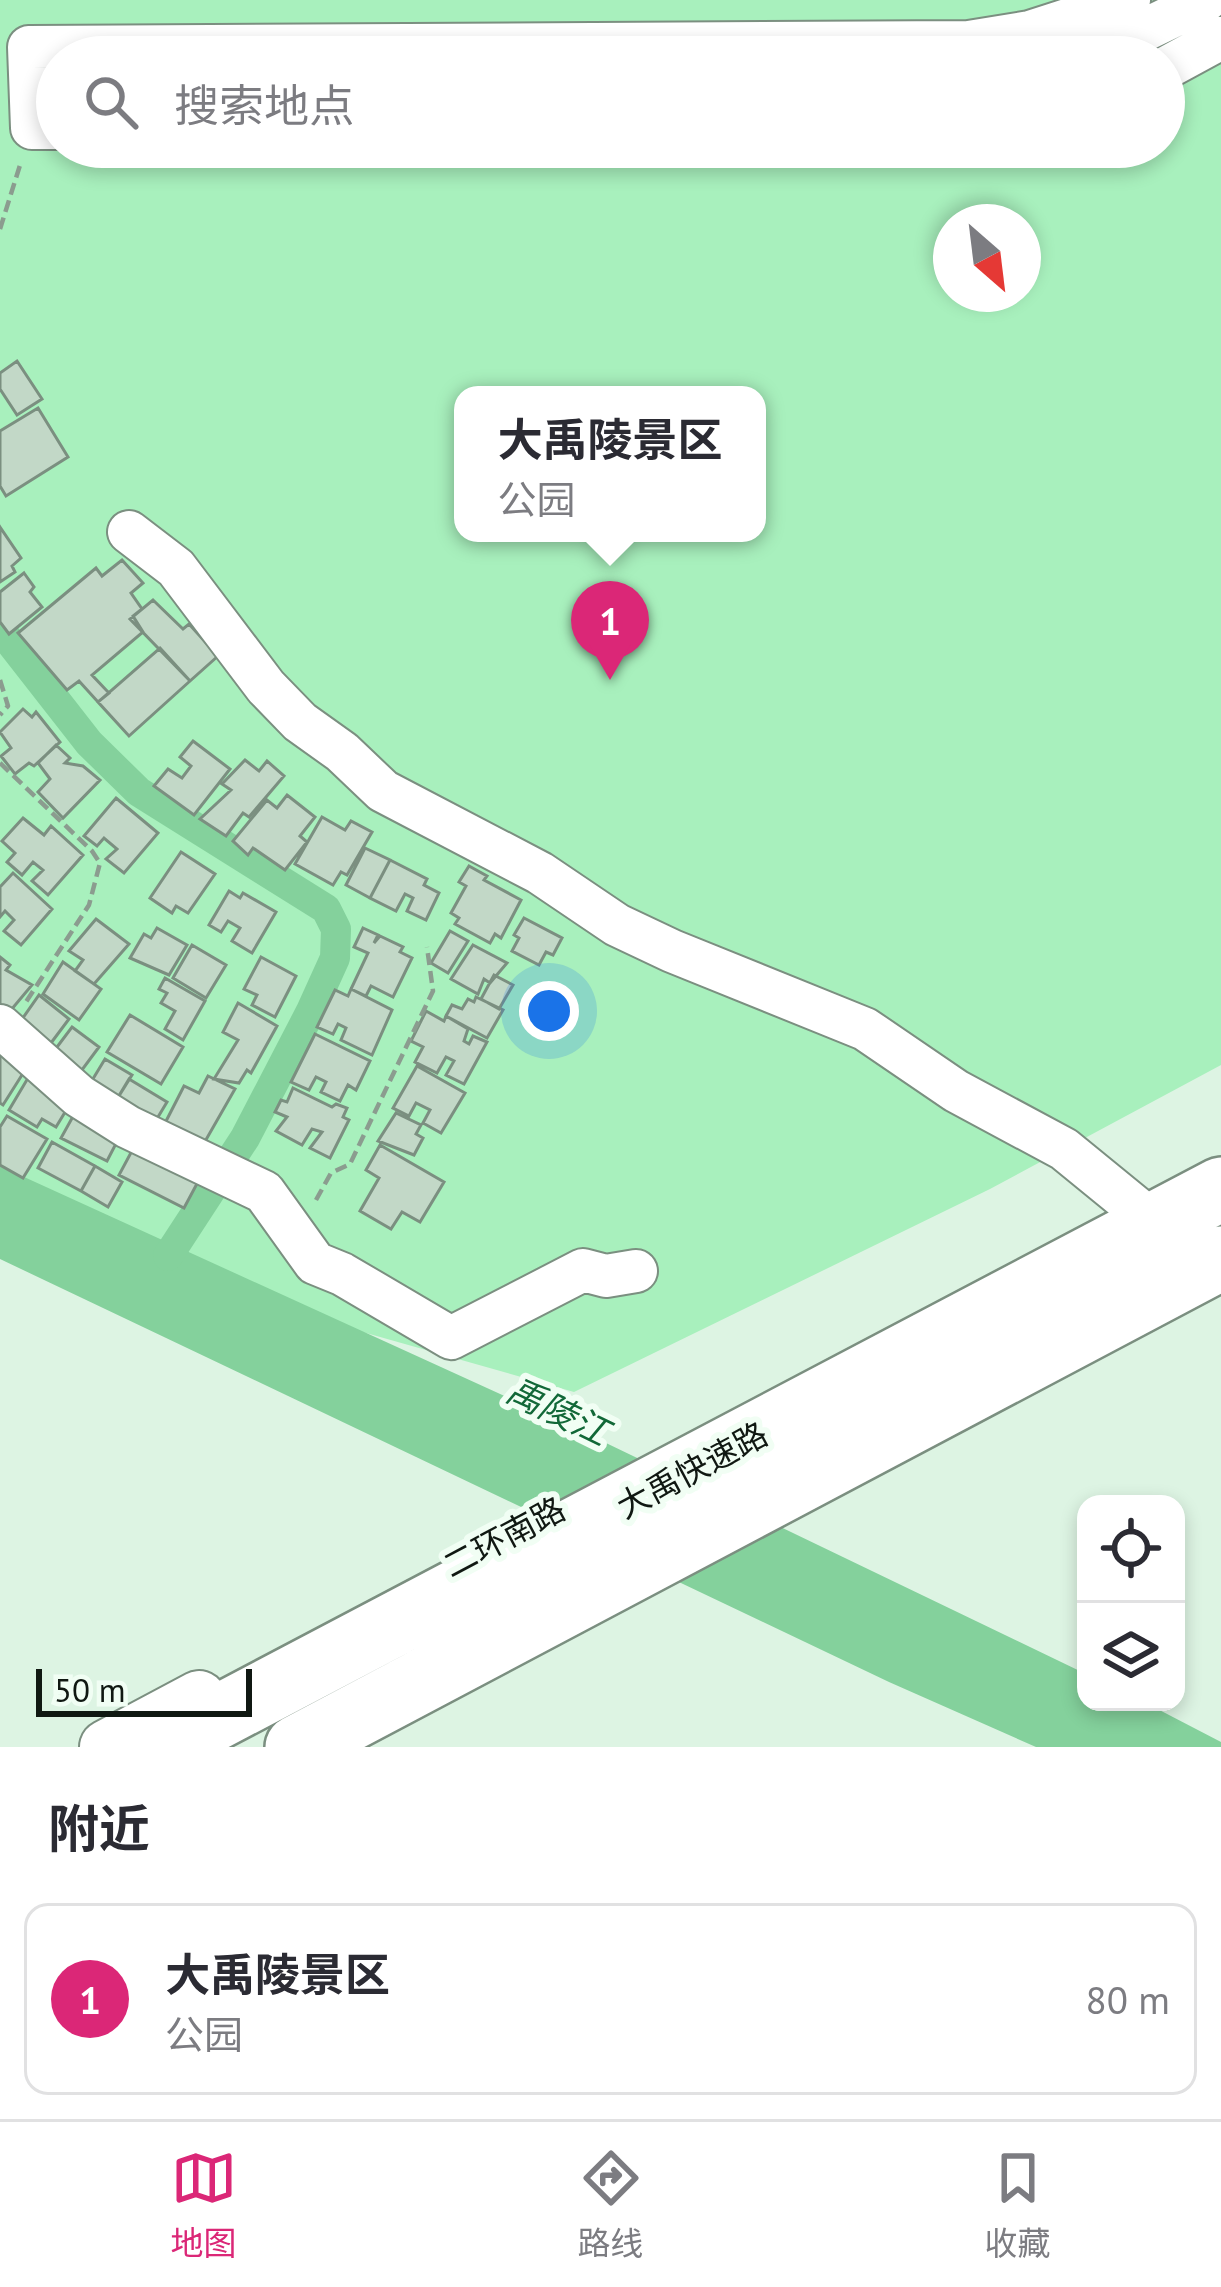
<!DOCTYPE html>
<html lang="zh">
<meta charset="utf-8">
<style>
:root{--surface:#fff;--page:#f7f7f7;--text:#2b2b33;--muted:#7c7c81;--line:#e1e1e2;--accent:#db2777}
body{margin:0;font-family:"PT Sans","Noto Sans SC",sans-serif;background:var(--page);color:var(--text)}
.controls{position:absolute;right:36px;bottom:36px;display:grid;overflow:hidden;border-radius:24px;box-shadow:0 6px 18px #0003}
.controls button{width:108px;height:108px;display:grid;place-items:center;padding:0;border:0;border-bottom:3px solid var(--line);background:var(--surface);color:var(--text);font:60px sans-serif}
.compass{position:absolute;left:933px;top:204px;width:108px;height:108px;border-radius:50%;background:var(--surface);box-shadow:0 6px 18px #0003;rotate:152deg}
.scale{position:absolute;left:36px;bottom:30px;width:216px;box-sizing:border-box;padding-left:12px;border:6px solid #101812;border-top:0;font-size:33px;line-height:42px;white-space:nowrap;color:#101812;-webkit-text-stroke:9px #f1fef4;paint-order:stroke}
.you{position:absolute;left:549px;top:1011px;width:42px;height:42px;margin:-30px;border:9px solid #fff;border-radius:50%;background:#1a73e8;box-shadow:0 0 0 18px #1a73e833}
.badge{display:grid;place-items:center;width:78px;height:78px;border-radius:50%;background:var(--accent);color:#fff;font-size:39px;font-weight:700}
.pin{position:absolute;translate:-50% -99px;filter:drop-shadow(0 3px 6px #0008)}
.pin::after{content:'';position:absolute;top:63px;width:42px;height:36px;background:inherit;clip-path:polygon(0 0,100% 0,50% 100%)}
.popup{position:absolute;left:454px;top:386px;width:312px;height:156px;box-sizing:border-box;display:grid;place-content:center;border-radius:24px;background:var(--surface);filter:drop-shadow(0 3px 9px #0005);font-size:39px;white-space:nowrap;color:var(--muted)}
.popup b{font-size:45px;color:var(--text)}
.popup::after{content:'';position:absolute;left:50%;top:100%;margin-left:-24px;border:24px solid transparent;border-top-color:var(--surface)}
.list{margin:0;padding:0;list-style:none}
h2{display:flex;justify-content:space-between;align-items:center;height:156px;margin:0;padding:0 48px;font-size:51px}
h2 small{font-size:39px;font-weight:400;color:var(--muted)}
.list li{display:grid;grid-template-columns:78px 1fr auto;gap:36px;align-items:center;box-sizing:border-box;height:192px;margin:0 24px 24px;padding:0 24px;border:3px solid var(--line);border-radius:24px}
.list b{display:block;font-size:45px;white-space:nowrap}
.list p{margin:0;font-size:39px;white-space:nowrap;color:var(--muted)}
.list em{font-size:39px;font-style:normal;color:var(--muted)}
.icon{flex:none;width:66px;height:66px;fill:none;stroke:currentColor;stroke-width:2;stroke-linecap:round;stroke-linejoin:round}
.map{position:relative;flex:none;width:1221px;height:1747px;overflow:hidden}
.search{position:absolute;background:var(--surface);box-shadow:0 6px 18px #0003;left:36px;right:36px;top:36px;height:132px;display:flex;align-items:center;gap:30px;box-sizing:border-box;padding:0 42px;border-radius:66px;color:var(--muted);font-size:45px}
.sheet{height:372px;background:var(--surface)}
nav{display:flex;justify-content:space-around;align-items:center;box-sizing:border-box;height:168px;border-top:3px solid var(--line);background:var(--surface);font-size:33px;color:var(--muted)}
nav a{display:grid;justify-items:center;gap:6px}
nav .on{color:var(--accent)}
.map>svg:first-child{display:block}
.green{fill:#a8f0bd;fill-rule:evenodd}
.water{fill:#84d19c}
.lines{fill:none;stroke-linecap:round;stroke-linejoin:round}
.canal{stroke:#84d19c;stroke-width:30}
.building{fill:#c2d8c7;stroke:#7b8f80;stroke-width:3}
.minor-casing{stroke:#7b8f80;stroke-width:46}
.major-casing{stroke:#7b8f80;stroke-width:58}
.highway-casing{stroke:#7b8f80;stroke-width:68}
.path{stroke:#8b9c8f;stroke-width:4.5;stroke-dasharray:12 6;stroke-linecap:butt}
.minor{stroke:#fff;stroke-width:42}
.major{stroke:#fff;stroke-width:54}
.highway{stroke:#fff;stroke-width:63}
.labels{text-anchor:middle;stroke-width:12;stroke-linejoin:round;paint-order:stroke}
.street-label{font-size:33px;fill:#101812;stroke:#f1fef4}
.water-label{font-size:36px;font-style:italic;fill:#126838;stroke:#f1fef4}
</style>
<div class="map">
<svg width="1221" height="1747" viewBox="0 0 1221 1747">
<rect width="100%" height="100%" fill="#ddf4e3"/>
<path class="green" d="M 0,0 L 1221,0 L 1221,1065 L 990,1189 L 574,1392 L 260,1303 L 0,1201 ZM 57,57 L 1164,57 L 1164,147 L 57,147 ZM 951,222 L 1023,222 L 1023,294 L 951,294 ZM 463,395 L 757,395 L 757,533 L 463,533 Z"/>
<path class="water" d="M 0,1166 L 579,1430 L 1086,1674 L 1086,1702 L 1144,1702 L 1221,1742 L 1221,1747 L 1036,1747 L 889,1682 L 0,1259 Z"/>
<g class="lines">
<path class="canal" d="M 0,629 L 89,743 L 139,792 L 326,909 L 336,929 L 335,958 L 311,1011 L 245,1138 L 168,1256"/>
</g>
<path class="building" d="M 17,361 L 42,399 L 17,415 L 0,389 L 0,373 Z
M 38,408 L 68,457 L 6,496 L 0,486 L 0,431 Z
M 0,527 L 21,558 L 12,566 L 15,572 L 0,582 Z
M 122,560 L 143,583 L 131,593 L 142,609 L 133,616 L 143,632 L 92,675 L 109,693 L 98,702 L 79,681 L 67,690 L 18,633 L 96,568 L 102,576 Z
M 24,573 L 34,587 L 30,592 L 42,607 L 9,634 L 0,622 L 0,592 Z
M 153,600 L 183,629 L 189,624 L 218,656 L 190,681 L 130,619 Z
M 160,648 L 190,681 L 129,736 L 98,702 Z
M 23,709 L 32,717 L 36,712 L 60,742 L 34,766 L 29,763 L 15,774 L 1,756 L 11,748 L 0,732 Z
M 193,741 L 230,769 L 194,815 L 154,786 L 168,769 L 182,778 L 191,766 L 180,757 Z
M 56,745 L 70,758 L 65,763 L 83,766 L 100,780 L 63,818 L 38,792 L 50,779 L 38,763 Z
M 245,760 L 259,771 L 267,761 L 284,776 L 249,817 L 243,813 L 226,836 L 200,819 L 231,790 L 222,784 Z
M 287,795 L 315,817 L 300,836 L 307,842 L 285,870 L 253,848 L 248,855 L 233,841 L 267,800 L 277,808 Z
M 116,798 L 158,833 L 124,873 L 106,859 L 117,849 L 104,838 L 97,846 L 84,836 Z
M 322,817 L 345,830 L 351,821 L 372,832 L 347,875 L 341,872 L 333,885 L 295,864 Z
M 23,818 L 44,835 L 51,826 L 83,855 L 48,895 L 32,881 L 43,870 L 33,862 L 22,875 L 7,862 L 15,853 L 2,841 Z
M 365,848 L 390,860 L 370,898 L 346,885 Z
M 181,852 L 215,874 L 188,913 L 176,906 L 172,913 L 150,898 Z
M 390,860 L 427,879 L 424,885 L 439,893 L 426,920 L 407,911 L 413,898 L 405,894 L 396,911 L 370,898 Z
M 469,866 L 487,876 L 484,880 L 521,900 L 501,938 L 495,934 L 490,943 L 455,924 L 459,918 L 451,913 L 466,886 L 459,882 Z
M 13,873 L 52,909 L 21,945 L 4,931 L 14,920 L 5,911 L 0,917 L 0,887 Z
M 229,891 L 240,898 L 243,893 L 276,912 L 252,953 L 232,941 L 240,928 L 228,921 L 221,932 L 209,925 Z
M 524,918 L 562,938 L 553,955 L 546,952 L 539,965 L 512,951 L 519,938 L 514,935 Z
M 96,919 L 129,944 L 94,984 L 75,971 L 83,960 L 69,951 Z
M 157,928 L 187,945 L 169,975 L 130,958 L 144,934 L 151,938 Z
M 363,928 L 378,935 L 374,943 L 380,936 L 403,947 L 400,952 L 412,958 L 393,997 L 371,986 L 366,996 L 351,989 L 368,953 L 354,947 Z
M 450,931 L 468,941 L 448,973 L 431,963 Z
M 192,945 L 226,965 L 206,998 L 173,978 Z
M 473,945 L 507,963 L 490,983 L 484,979 L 478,994 L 451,979 Z
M 0,957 L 10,965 L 6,970 L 32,985 L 6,1016 L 0,1011 Z
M 261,957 L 296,976 L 275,1017 L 252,1005 L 257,995 L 244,989 Z
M 63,962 L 101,989 L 79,1020 L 43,994 Z
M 494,975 L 513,985 L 499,1009 L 481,999 Z
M 165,978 L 205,1001 L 183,1040 L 165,1029 L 175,1011 L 161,1003 L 167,993 L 159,989 Z
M 351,989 L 392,1010 L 372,1055 L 341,1040 L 346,1028 L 338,1024 L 333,1034 L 317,1027 L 335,990 L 348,996 Z
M 39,995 L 69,1019 L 42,1055 L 13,1032 Z
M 476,997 L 503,1010 L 487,1038 L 446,1016 L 452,1005 L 462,1009 L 468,999 L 474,1002 Z
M 238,1003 L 277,1026 L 251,1073 L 247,1070 L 239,1083 L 214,1079 L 238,1040 L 223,1032 Z
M 426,1011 L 444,1021 L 446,1016 L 468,1029 L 464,1041 L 469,1044 L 473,1036 L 487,1042 L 464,1084 L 446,1075 L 454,1061 L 446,1057 L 437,1073 L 415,1062 L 423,1047 L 411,1041 Z
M 130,1015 L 183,1047 L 161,1084 L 107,1052 Z
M 72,1027 L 99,1047 L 76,1078 L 48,1059 Z
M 315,1034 L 370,1061 L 356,1090 L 348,1085 L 340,1101 L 321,1092 L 326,1082 L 316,1077 L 309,1090 L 291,1082 Z
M 0,1051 L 27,1067 L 3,1105 L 0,1103 Z
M 105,1059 L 132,1075 L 114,1104 L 85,1092 Z
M 417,1066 L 465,1093 L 441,1133 L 423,1123 L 430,1110 L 416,1103 L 409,1116 L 393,1108 Z
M 208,1076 L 235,1089 L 199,1152 L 161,1131 L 184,1086 L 199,1093 Z
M 28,1078 L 70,1104 L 56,1127 L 42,1119 L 37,1127 L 9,1110 Z
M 129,1079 L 167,1102 L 152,1127 L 114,1104 Z
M 293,1088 L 332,1107 L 336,1104 L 347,1108 L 343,1117 L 349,1120 L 330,1158 L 310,1148 L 322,1132 L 312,1129 L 302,1145 L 276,1131 L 287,1117 L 275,1112 L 281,1100 L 287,1102 Z
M 76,1111 L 121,1134 L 107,1161 L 61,1138 Z
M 396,1113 L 421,1125 L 416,1134 L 423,1138 L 414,1155 L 378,1141 Z
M 7,1116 L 47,1139 L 23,1178 L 0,1165 L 0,1127 Z
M 52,1142 L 95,1166 L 81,1191 L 38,1168 Z
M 380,1145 L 444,1182 L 420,1222 L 402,1212 L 391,1229 L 360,1211 L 379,1178 L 366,1170 Z
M 134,1147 L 199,1180 L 184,1208 L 119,1175 Z
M 95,1166 L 122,1182 L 108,1207 L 81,1191 Z"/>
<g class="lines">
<defs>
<path id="minor" d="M 1089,57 L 1206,0
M 1164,69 L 1221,38
M 57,128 L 32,128 L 29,47 L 969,42 L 1030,32 L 1129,0
M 129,532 L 176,568 L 266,687 L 300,722 L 342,752 L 383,791 L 540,873 L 617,925 L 672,951 L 865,1029 L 956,1091 L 1064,1149 L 1135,1207
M 0,1026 L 79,1096 L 128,1127 L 264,1192 L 315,1263 L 342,1274 L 451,1338 L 583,1270 L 606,1276 L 636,1271"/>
<path id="major" d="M 107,1747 L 199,1698"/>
<path id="highway" d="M 161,1747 L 1221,1189
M 297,1747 L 1221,1258"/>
</defs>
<use href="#minor" class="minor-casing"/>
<use href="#major" class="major-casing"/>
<use href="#highway" class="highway-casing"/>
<path class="path" d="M 0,229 L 21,162
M 0,680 L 8,706 L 0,715
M 0,763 L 92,851 L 100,863 L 89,905 L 26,1002
M 316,1200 L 331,1173 L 350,1164 L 433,991 L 427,947"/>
<use href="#minor" class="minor"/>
<use href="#major" class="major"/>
<use href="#highway" class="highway"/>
</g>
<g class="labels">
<g class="street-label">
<text transform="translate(692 1470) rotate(-28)" y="12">大禹快速路</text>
<text transform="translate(504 1537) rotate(-28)" y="12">二环南路</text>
</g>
<g class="water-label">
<text transform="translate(558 1411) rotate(26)" y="13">禹陵江</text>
</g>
</g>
</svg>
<div class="controls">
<button><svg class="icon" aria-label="locate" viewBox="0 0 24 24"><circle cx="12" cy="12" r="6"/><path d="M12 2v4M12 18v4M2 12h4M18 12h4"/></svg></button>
<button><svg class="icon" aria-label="layers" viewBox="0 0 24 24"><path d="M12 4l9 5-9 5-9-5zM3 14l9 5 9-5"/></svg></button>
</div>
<svg class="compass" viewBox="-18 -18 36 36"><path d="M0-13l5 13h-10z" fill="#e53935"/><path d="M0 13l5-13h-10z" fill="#7c7c81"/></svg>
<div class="scale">50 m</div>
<div class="you"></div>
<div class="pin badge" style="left:610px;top:680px">1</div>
<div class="popup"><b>大禹陵景区</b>公园</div>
<div class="search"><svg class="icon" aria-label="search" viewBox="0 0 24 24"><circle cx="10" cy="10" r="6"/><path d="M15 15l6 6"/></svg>搜索地点</div>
</div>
<section class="sheet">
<h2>附近<small></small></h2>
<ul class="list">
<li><span class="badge">1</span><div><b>大禹陵景区</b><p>公园</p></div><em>80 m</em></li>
</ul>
</section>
<nav>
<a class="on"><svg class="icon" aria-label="map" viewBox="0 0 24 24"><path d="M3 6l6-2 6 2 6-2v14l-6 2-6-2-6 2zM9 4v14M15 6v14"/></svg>地图</a>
<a><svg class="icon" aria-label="directions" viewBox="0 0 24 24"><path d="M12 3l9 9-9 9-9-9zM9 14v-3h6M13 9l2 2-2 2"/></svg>路线</a>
<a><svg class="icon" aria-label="saved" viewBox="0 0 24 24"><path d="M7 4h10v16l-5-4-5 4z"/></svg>收藏</a>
</nav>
